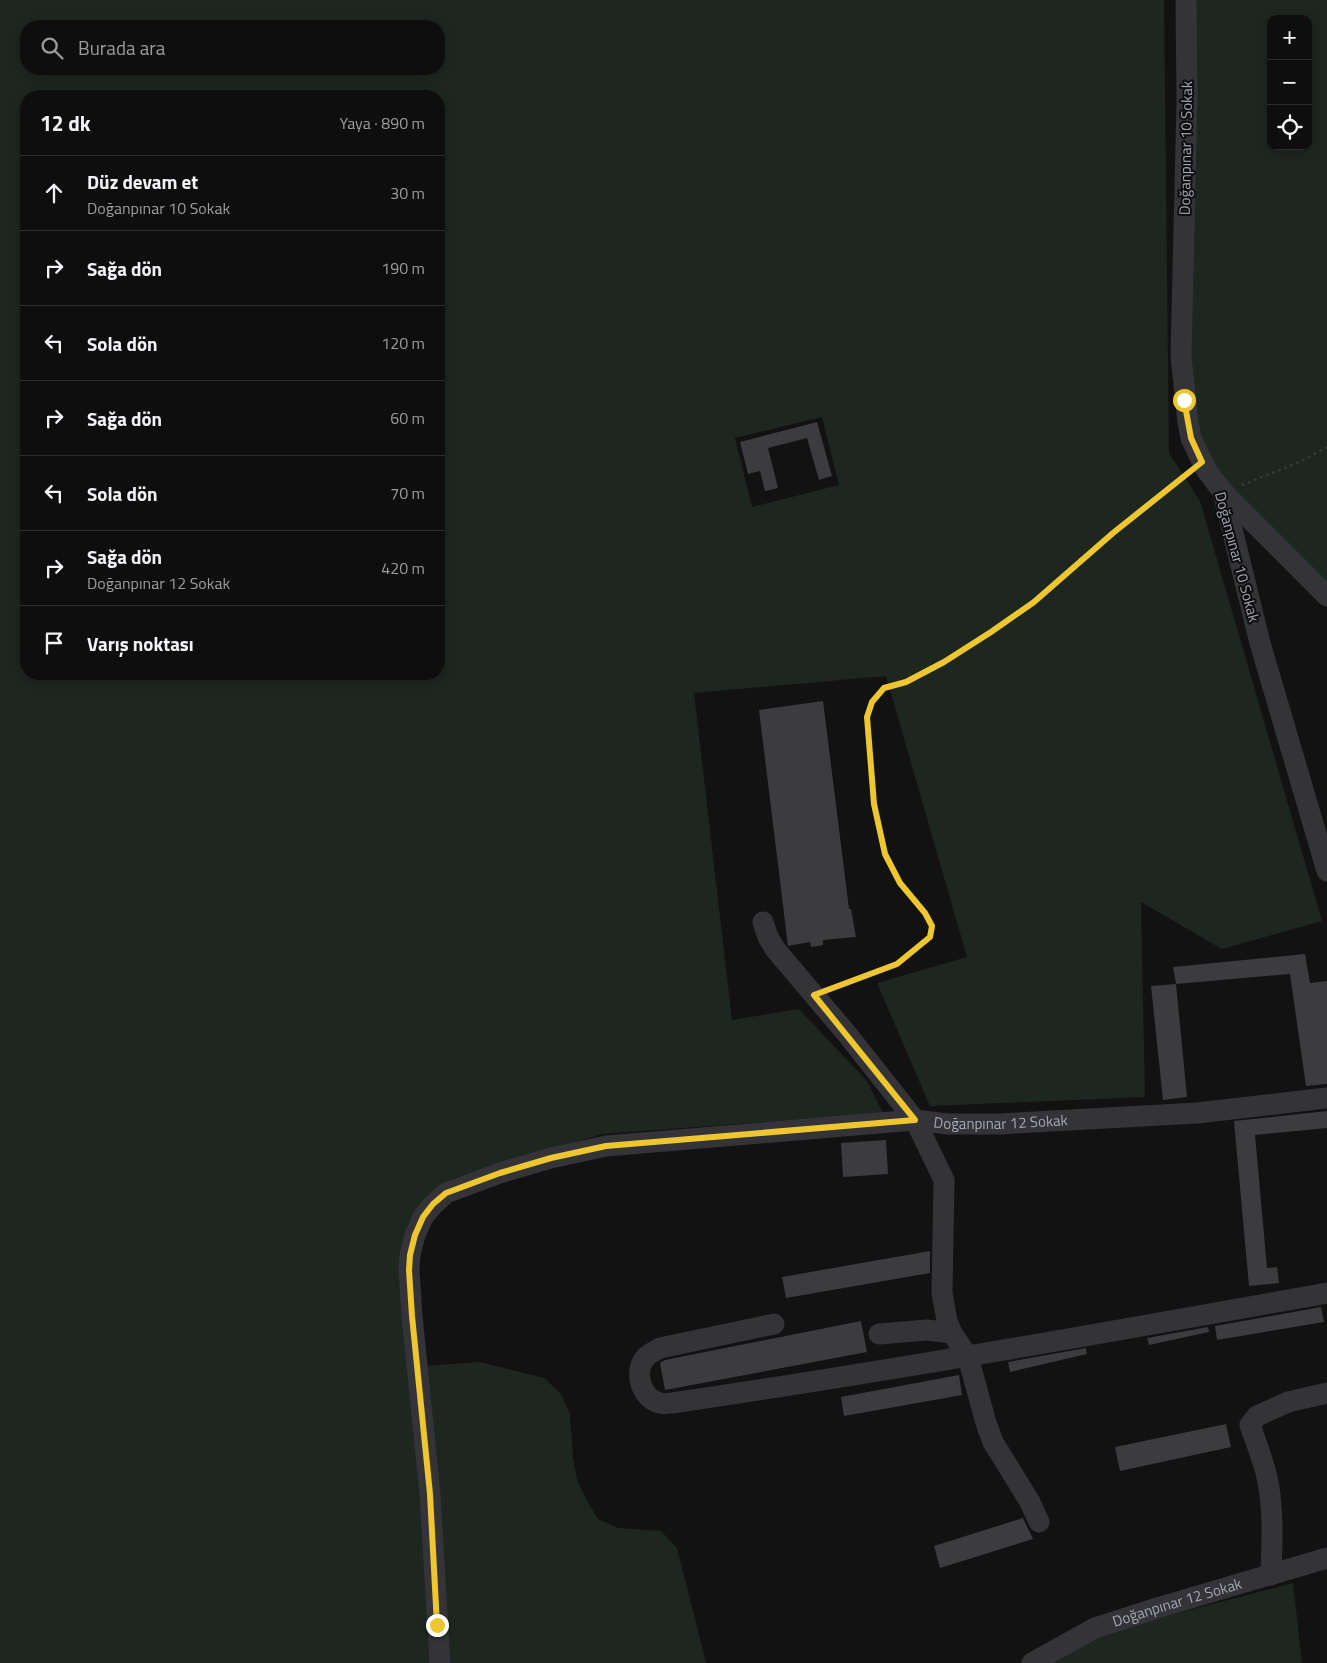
<!DOCTYPE html>
<html lang="tr">
<meta charset="utf-8">
<style>
:root{--surface:#0e0e0e;--page:#171717;--text:#f1f3f6;--muted:#9b9c9e;--line:#2e2e2e}
body{margin:0;font-family:"Titillium Web",sans-serif;background:var(--page);color:var(--text)}
.controls{position:absolute;right:15px;top:15px;display:grid;overflow:hidden;border-radius:10px;box-shadow:0 2px 12px #0003}
.controls button{width:45px;height:45px;display:grid;place-items:center;padding:0;border:0;border-bottom:1px solid var(--line);background:var(--surface);color:var(--text);font:25px sans-serif}
.stop{position:absolute;width:15px;height:15px;margin:-11px;border:4px solid #edc630;border-radius:50%;background:#fff}
.stop.end{background:#edc630;border-color:#fff;box-shadow:0 1px 5px #0008}
.list{margin:0;padding:0;list-style:none}
h2{display:flex;justify-content:space-between;align-items:center;height:65px;margin:0;padding:0 20px;font-size:21px}
h2 small{font-size:16px;font-weight:400;color:var(--muted)}
.list li{display:grid;grid-template-columns:32px 1fr auto;gap:15px;align-items:center;box-sizing:border-box;height:75px;padding:0 20px;border-top:1px solid var(--line)}
.list b{display:block;font-size:19px;white-space:nowrap}
.list p{margin:0;font-size:16px;white-space:nowrap;color:var(--muted)}
.list em{font-size:16px;font-style:normal;color:var(--muted)}
.icon{flex:none;width:28px;height:28px;fill:none;stroke:currentColor;stroke-width:2;stroke-linecap:round;stroke-linejoin:round}
.map{position:relative;flex:none;width:1327px;height:1663px;overflow:hidden}
.search{position:absolute;background:var(--surface);box-shadow:0 2px 12px #0003;left:20px;top:20px;width:425px;height:55px;display:flex;align-items:center;gap:12px;box-sizing:border-box;padding:0 18px;border-radius:20px;color:var(--muted);font-size:19px}
.panel{position:absolute;background:var(--surface);box-shadow:0 2px 12px #0003;left:20px;top:90px;width:425px;height:590px;border-radius:20px}
.map>svg:first-child{display:block}
.green{fill:#1e2620;fill-rule:evenodd}
.building{fill:#3c3c40}
.lines{fill:none;stroke-linecap:round;stroke-linejoin:round}
.path{stroke:#393a3f;stroke-width:2.5;stroke-dasharray:2.5 4;stroke-linecap:butt}
.minor{stroke:#333338;stroke-width:21}
.route{stroke:#edc630;stroke-width:6}
.labels{text-anchor:middle;stroke-width:4;stroke-linejoin:round;paint-order:stroke}
.street-label{font-size:15px;fill:#a3a6b4;stroke:#0d0d0e}
</style>
<div class="map">
<svg width="1327" height="1663" viewBox="0 0 1327 1663">
<rect width="100%" height="100%" fill="#121213"/>
<path class="green" d="M 0,0 L 1164,0 L 1169,453 L 1200,501 L 1322,921 L 1222,949 L 1141,902 L 1145,1097 L 930,1106 L 877,983 L 967,957 L 886,676 L 694,693 L 732,1020 L 799,1009 L 867,1081 L 883,1113 L 602,1134 L 452,1179 L 424,1200 L 407,1226 L 402,1283 L 412,1367 L 480,1362 L 544,1378 L 561,1394 L 570,1414 L 573,1457 L 577,1479 L 586,1499 L 598,1519 L 618,1528 L 661,1531 L 677,1548 L 706,1663 L 0,1663 ZM 26,26 L 439,26 L 439,69 L 26,69 ZM 26,96 L 439,96 L 439,674 L 26,674 ZM 822,417 L 839,485 L 752,507 L 735,438 Z
M 1194,0 L 1327,0 L 1327,582 L 1229,488 L 1204,450 L 1192,399 L 1189,356 ZM 1271,19 L 1308,19 L 1308,146 L 1271,146 Z
M 1293,1583 L 1302,1663 L 1046,1663 L 1104,1632 Z"/>
<path class="building" d="M 817,422 L 832,476 L 819,480 L 807,438 L 768,448 L 778,488 L 765,491 L 760,471 L 748,474 L 740,442 Z
M 823,701 L 849,909 L 851,909 L 856,937 L 823,940 L 823,945 L 811,947 L 810,942 L 788,946 L 759,710 Z
M 1305,954 L 1310,983 L 1327,981 L 1327,1084 L 1306,1086 L 1290,974 L 1176,984 L 1173,967 Z
M 1176,984 L 1187,1097 L 1163,1100 L 1151,986 Z
M 1327,1111 L 1327,1128 L 1255,1135 L 1267,1268 L 1277,1267 L 1279,1283 L 1249,1286 L 1234,1121 Z
M 886,1140 L 888,1174 L 843,1177 L 841,1143 Z
M 930,1251 L 930,1273 L 786,1298 L 782,1277 Z
M 1321,1307 L 1324,1322 L 1217,1340 L 1215,1326 Z
M 861,1321 L 867,1352 L 665,1390 L 660,1363 L 665,1360 Z
M 1208,1327 L 1209,1332 L 1149,1345 L 1147,1338 Z
M 1086,1348 L 1087,1354 L 1010,1372 L 1008,1362 Z
M 959,1375 L 962,1395 L 844,1416 L 841,1397 Z
M 1226,1424 L 1231,1447 L 1120,1471 L 1115,1447 Z
M 1023,1518 L 1033,1539 L 940,1568 L 934,1546 Z"/>
<g class="lines">
<path class="path" d="M 1242,485 L 1300,462 L 1327,447
M 832,988 L 897,964 L 930,937 L 932,925 L 925,913 L 900,883 L 885,854 L 874,804 L 867,717 L 872,702 L 884,688 L 906,681 L 944,662 L 991,632 L 1034,602 L 1113,533 L 1189,473"/>
<g class="minor">
<path d="M 1186,0 L 1187,102 L 1181,356 L 1188,423 L 1191,438 L 1198,453 L 1207,471 L 1223,492 L 1260,643 L 1327,871"/>
<path d="M 1223,492 L 1327,596"/>
<path d="M 763,922 L 768,937 L 775,949 L 847,1034 L 915,1120 L 944,1180 L 942,1293 L 947,1321 L 952,1333 L 968,1357 L 986,1423 L 993,1442 L 1030,1502 L 1039,1522"/>
<path d="M 774,1324 L 660,1348 C 655,1351 650,1353 646,1357 C 633,1371 641,1399 660,1403 C 663,1404 668,1403 672,1403 C 891,1371 1109,1332 1327,1293"/>
<path d="M 879,1334 L 927,1330 L 952,1333"/>
<path d="M 1271,1575 C 1272,1542 1274,1509 1267,1477 C 1263,1460 1256,1442 1250,1425 L 1257,1416 L 1288,1402 L 1327,1393"/>
<path id="s1" d="M 440,1663 L 430,1494 L 412,1316 L 409,1270 L 410,1255 L 415,1235 L 423,1217 L 433,1205 L 446,1193 L 500,1173 L 551,1158 L 606,1146 L 915,1120 L 947,1124 L 1000,1124 L 1197,1113 L 1327,1098"/>
<path id="s2" d="M 1032,1663 L 1095,1628 L 1157,1608 L 1327,1558"/>
</g>
</g>
<g class="lines">
<path class="route" d="M 437,1625 L 430,1494 L 412,1316 L 409,1270 L 410,1255 L 415,1235 L 423,1217 L 433,1204 L 446,1193 L 500,1173 L 551,1158 L 606,1146 L 915,1120 L 814,995 L 897,964 L 930,937 L 932,926 L 925,913 L 900,883 L 885,854 L 874,804 L 867,717 L 872,702 L 884,688 L 906,682 L 944,662 L 991,632 L 1034,602 L 1113,533 L 1202,462 L 1191,438 L 1184,400"/>
</g>
<g class="labels">
<g class="street-label">
<text transform="translate(1186 148) rotate(-89)" y="5">Doğanpınar 10 Sokak</text>
<text transform="translate(1237 557) rotate(75)" y="5">Doğanpınar 10 Sokak</text>
<text dy="5" stroke="none"><textPath href="#s1" startOffset="1046">Doğanpınar 12 Sokak</textPath></text>
<text dy="5" stroke="none"><textPath href="#s2" startOffset="158">Doğanpınar 12 Sokak</textPath></text>
</g>
</g>
</svg>
<div class="controls">
<button>+</button>
<button>−</button>
<button><svg class="icon" aria-label="locate" viewBox="0 0 24 24"><circle cx="12" cy="12" r="6"/><path d="M12 2v4M12 18v4M2 12h4M18 12h4"/></svg></button>
</div>
<div class="stop" style="left:1184px;top:400px"></div>
<div class="stop end" style="left:437px;top:1625px"></div>
<div class="search"><svg class="icon" aria-label="search" viewBox="0 0 24 24"><circle cx="10" cy="10" r="6"/><path d="M15 15l6 6"/></svg>Burada ara</div>
<section class="panel">
<h2>12 dk<small>Yaya · 890 m</small></h2>
<ul class="list">
<li><svg class="icon" aria-label="ahead" viewBox="0 0 24 24"><path d="M12 20V5M6 11l6-6 6 6"/></svg><div><b>Düz devam et</b><p>Doğanpınar 10 Sokak</p></div><em>30 m</em></li>
<li><svg class="icon" aria-label="right" viewBox="0 0 24 24"><path d="M7 20v-9h11M14 6l5 5-5 5"/></svg><div><b>Sağa dön</b></div><em>190 m</em></li>
<li><svg class="icon" aria-label="left" viewBox="0 0 24 24"><path d="M17 20v-9H6M10 6l-5 5 5 5"/></svg><div><b>Sola dön</b></div><em>120 m</em></li>
<li><svg class="icon" aria-label="right" viewBox="0 0 24 24"><path d="M7 20v-9h11M14 6l5 5-5 5"/></svg><div><b>Sağa dön</b></div><em>60 m</em></li>
<li><svg class="icon" aria-label="left" viewBox="0 0 24 24"><path d="M17 20v-9H6M10 6l-5 5 5 5"/></svg><div><b>Sola dön</b></div><em>70 m</em></li>
<li><svg class="icon" aria-label="right" viewBox="0 0 24 24"><path d="M7 20v-9h11M14 6l5 5-5 5"/></svg><div><b>Sağa dön</b><p>Doğanpınar 12 Sokak</p></div><em>420 m</em></li>
<li><svg class="icon" aria-label="arrive" viewBox="0 0 24 24"><path d="M6 21V4h12l-3 4 3 4H6"/></svg><div><b>Varış noktası</b></div></li>
</ul>
</section>
</div>
